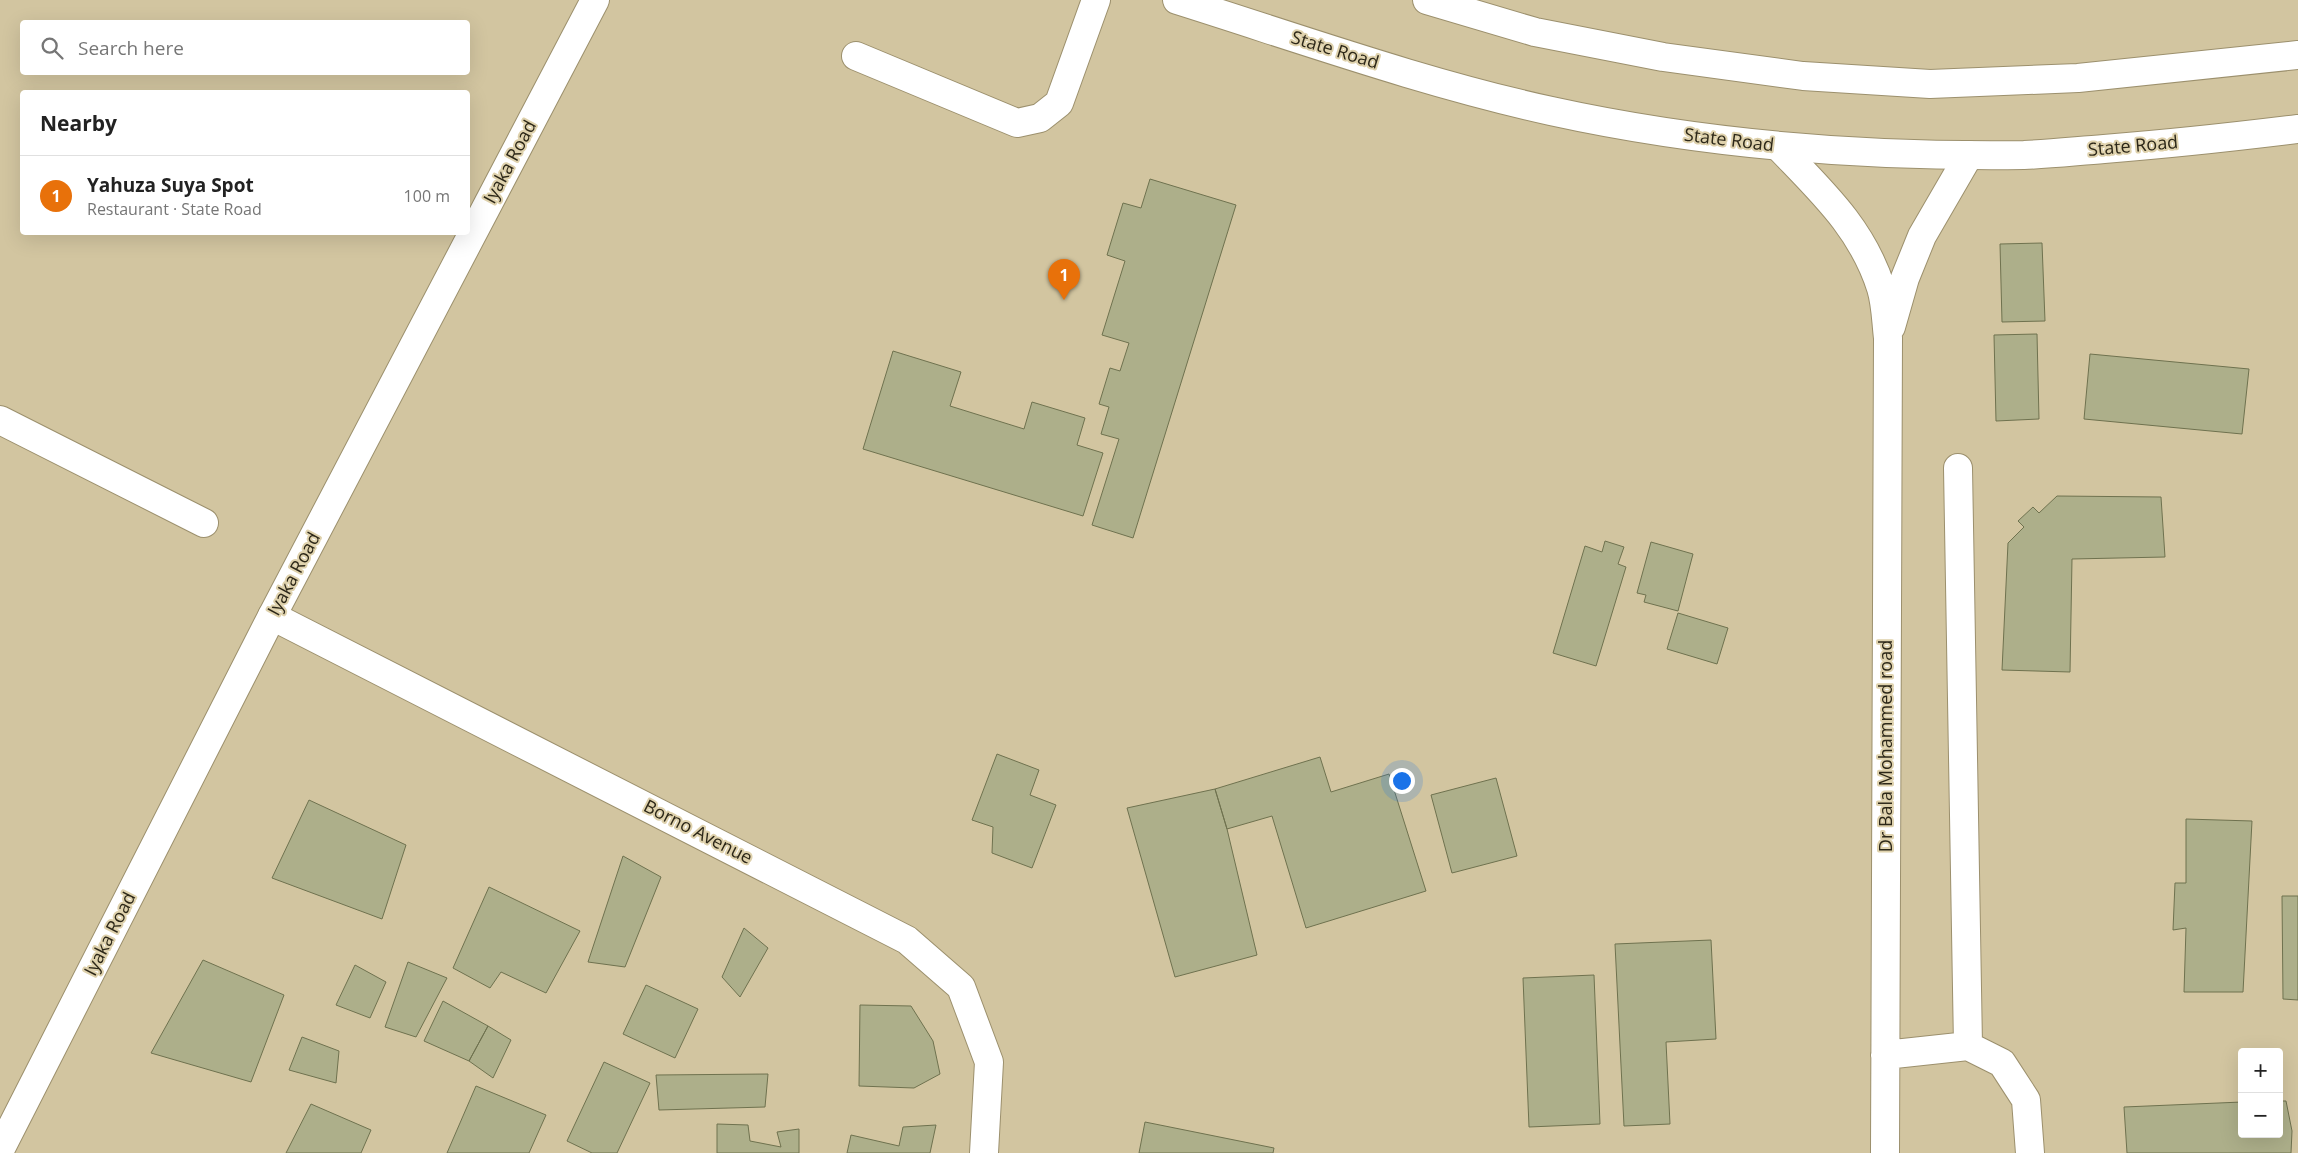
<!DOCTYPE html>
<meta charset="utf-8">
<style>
:root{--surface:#fff;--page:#f6f6f6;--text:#222;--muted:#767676;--line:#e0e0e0;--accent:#d93025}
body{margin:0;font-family:"Open Sans",sans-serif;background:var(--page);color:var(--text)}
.controls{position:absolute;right:15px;bottom:15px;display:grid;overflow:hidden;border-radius:5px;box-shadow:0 5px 20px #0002}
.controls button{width:45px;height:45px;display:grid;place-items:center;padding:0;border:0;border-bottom:1px solid var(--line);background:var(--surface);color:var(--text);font:25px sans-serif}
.you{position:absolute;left:1401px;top:780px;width:18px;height:18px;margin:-12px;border:4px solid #fff;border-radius:50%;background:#1a73e8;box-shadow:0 0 0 8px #1a73e833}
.badge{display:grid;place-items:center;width:32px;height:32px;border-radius:50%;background:var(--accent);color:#fff;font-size:16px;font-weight:700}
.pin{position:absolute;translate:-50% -41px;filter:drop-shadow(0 1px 2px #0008)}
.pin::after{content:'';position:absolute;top:26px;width:18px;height:15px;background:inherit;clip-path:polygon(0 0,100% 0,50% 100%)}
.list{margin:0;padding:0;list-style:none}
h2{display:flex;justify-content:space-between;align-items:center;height:65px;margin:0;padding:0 20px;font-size:21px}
h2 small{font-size:16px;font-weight:400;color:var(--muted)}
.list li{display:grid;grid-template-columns:32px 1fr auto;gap:15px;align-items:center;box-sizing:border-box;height:80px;padding:0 20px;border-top:1px solid var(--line)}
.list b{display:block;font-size:19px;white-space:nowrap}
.list p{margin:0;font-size:16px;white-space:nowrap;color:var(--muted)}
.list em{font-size:16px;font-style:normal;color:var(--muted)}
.icon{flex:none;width:28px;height:28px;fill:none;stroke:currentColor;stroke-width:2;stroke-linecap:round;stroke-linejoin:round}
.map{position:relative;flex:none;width:2298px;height:1153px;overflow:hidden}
.search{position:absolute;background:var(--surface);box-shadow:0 5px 20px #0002;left:20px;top:20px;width:450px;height:55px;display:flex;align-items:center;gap:12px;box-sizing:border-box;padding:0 18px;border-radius:5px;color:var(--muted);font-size:19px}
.panel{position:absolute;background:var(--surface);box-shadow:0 5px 20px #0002;left:20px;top:90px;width:450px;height:145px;border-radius:5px}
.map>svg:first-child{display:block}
.building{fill:#adaf8a;stroke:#6f724f}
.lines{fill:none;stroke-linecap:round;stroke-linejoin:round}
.minor-casing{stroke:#9c906d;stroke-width:30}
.major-casing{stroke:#9c906d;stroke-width:30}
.minor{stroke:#fff;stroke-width:28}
.major{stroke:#fff;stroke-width:28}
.labels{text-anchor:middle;stroke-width:4;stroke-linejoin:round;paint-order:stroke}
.street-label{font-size:18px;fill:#2c2718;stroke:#dfd2ad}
</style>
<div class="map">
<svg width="2298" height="1153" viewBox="0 0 2298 1153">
<rect width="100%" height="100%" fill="#d2c5a0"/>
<path class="building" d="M 1150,179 L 1236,205 L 1133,538 L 1092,525 L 1119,439 L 1101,434 L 1109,407 L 1099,404 L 1110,368 L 1120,371 L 1129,343 L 1102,335 L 1125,261 L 1107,255 L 1123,203 L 1141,208 Z
M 2042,243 L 2045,321 L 2002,322 L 2000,244 Z
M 2037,334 L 2039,419 L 1996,421 L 1994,335 Z
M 893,351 L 961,372 L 950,406 L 1024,429 L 1032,402 L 1085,418 L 1077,445 L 1103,453 L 1083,516 L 863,449 Z
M 2090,354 L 2249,369 L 2242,434 L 2084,419 Z
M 2057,496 L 2161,497 L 2165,557 L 2072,559 L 2070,672 L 2002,670 L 2008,543 L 2024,527 L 2018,521 L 2033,507 L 2039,513 Z
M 1605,541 L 1624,547 L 1618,564 L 1626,567 L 1596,666 L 1553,653 L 1585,546 L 1602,552 Z
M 1651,542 L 1693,554 L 1678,611 L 1644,602 L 1646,595 L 1637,593 Z
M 1678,613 L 1728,628 L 1717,664 L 1667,649 Z
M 997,754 L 1039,770 L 1030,795 L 1056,805 L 1032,868 L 992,853 L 993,827 L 972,820 Z
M 1320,757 L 1331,792 L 1389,774 L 1426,891 L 1306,928 L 1272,816 L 1227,829 L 1215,789 Z
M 1496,778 L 1517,856 L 1452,873 L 1431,795 Z
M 1215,789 L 1227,829 L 1257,955 L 1175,977 L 1127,808 Z
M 309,800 L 406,845 L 382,919 L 272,878 Z
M 2186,819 L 2252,821 L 2243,992 L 2184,992 L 2186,928 L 2173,930 L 2175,883 L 2186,883 Z
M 623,856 L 661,877 L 625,967 L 588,962 Z
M 489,887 L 580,931 L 546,993 L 501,972 L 490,988 L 453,968 Z
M 2282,896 L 2298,896 L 2298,1000 L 2283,999 Z
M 744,928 L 768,948 L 740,997 L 722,977 Z
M 1711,940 L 1716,1039 L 1666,1042 L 1670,1124 L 1624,1126 L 1615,944 Z
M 203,960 L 284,995 L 251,1082 L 151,1053 Z
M 408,962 L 447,978 L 416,1037 L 385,1027 Z
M 355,965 L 386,982 L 370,1018 L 336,1005 Z
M 1594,975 L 1600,1124 L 1529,1127 L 1523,978 Z
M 646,985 L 698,1009 L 675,1058 L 623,1034 Z
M 443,1001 L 488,1026 L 469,1061 L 424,1041 Z
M 860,1005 L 911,1006 L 933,1041 L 940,1074 L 914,1088 L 859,1086 Z
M 488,1026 L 511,1040 L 493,1078 L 469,1061 Z
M 302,1037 L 339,1051 L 336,1083 L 289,1070 Z
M 604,1062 L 650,1083 L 617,1153 L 592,1153 L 567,1141 Z
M 768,1074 L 765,1107 L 659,1110 L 656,1075 Z
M 476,1086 L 546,1115 L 529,1153 L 447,1153 Z
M 2279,1101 L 2286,1101 L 2292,1131 L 2291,1153 L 2127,1153 L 2124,1107 L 2242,1102 L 2242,1134 L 2279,1134 Z
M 311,1104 L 371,1130 L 361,1153 L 286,1153 Z
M 1145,1122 L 1274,1148 L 1273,1153 L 1139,1153 Z
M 717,1124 L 748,1125 L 750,1141 L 781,1147 L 777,1132 L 799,1129 L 799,1153 L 717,1153 Z
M 936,1125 L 930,1153 L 847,1153 L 851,1135 L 899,1146 L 903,1127 Z"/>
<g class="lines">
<defs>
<path id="minor" d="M 856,56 L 1017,123 L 1040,118 L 1059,103 L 1096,0
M 1779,147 C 1821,191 1862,228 1881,288 C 1886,304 1886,322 1888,338 L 1885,1153
M 1891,327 L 1905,278 L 1922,236 L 1969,155
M 0,420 L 204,523
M 1958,468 L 1968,1046
M 272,616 L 907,940 L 961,987 L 989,1062 L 984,1153
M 1885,1055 L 1968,1046 L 2002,1063 L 2026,1100 L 2030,1153"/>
<path id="major" d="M 1177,0 C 1301,39 1424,83 1551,111 C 1706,145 1865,157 2024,155 C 2050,154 2077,151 2104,149 C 2169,144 2233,137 2298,129
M 1427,0 L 1535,32 L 1663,57 L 1803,76 L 1930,84 L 2078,78 L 2298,55
M 0,1150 L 272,616 L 595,0"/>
</defs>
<use href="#minor" class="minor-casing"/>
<use href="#major" class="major-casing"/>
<use href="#minor" class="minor"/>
<use href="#major" class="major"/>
</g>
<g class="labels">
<g class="street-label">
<text transform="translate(1335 50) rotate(17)" y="6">State Road</text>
<text transform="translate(1729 140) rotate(7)" y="6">State Road</text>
<text transform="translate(2133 146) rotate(-5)" y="6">State Road</text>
<text transform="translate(510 162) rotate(-62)" y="6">Iyaka Road</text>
<text transform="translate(294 574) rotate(-62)" y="6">Iyaka Road</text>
<text transform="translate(1886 746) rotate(-90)" y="6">Dr Bala Mohammed road</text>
<text transform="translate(698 832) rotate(27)" y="6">Borno Avenue</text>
<text transform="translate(110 934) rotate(-63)" y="6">Iyaka Road</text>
</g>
</g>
</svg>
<div class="controls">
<button>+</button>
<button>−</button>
</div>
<div class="you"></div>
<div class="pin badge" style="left:1064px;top:300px;background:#e8710a">1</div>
<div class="search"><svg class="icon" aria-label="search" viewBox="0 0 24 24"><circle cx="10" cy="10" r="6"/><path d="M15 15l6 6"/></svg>Search here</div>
<section class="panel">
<h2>Nearby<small></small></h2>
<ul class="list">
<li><span class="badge" style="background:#e8710a">1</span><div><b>Yahuza Suya Spot</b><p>Restaurant · State Road</p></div><em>100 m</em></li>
</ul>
</section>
</div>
